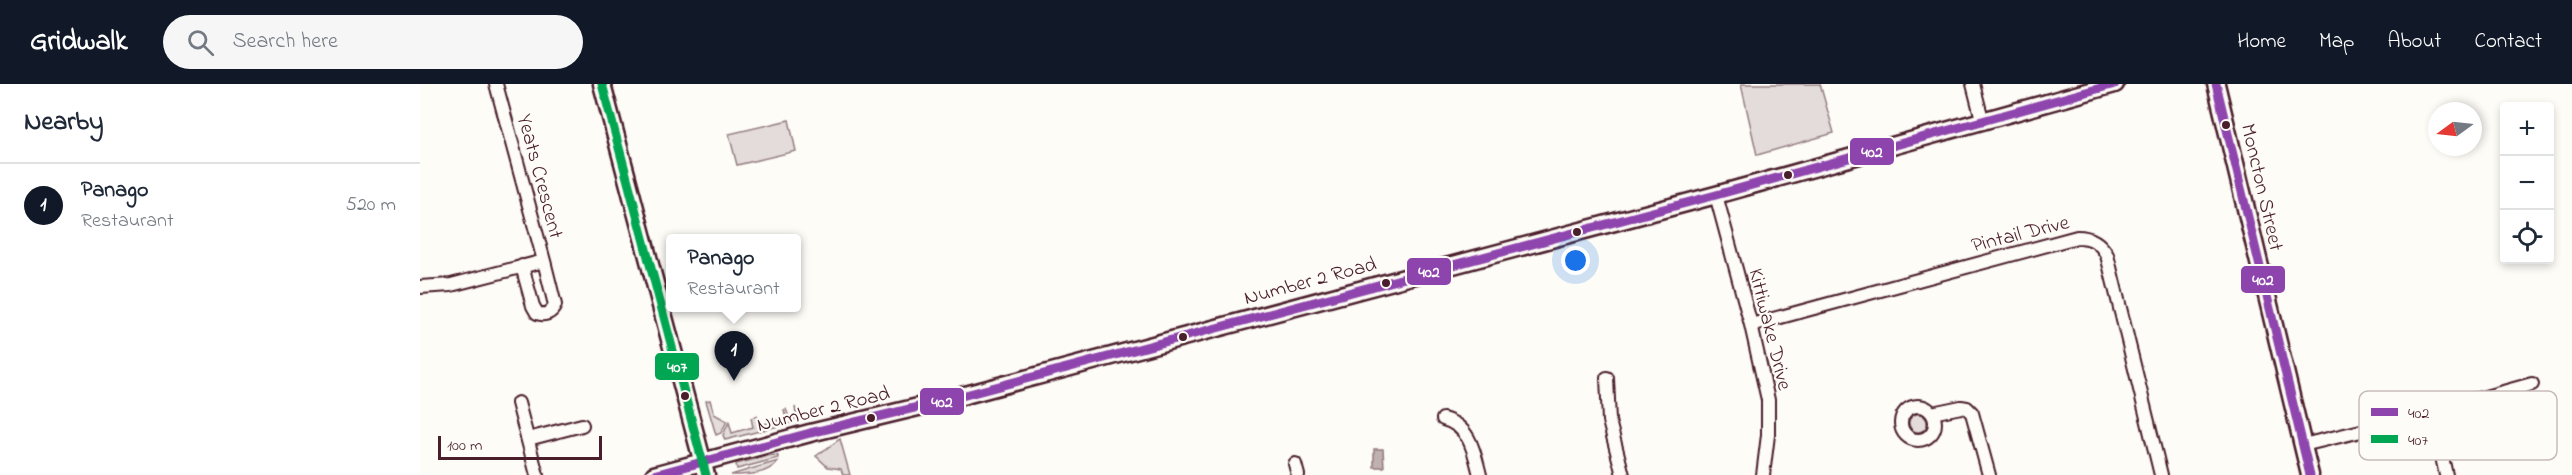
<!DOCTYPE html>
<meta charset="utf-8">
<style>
:root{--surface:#fff;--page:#f6f6f7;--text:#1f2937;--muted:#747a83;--line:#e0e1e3;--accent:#111827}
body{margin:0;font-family:"Indie Flower",sans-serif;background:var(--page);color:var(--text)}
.controls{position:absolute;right:18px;top:18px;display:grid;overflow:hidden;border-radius:6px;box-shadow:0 3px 9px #0003}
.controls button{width:54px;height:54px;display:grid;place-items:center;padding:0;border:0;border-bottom:2px solid var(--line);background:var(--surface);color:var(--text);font:30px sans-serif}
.compass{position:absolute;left:2008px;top:18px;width:54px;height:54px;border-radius:50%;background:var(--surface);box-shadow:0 3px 9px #0003;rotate:255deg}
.scale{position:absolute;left:18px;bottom:15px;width:164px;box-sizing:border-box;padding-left:6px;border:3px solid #4a1f2b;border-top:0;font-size:16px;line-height:21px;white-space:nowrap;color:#4a1f2b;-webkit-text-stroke:4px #fdfcf7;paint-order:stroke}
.you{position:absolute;left:1156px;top:177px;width:21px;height:21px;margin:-15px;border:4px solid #fff;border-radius:50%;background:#1a73e8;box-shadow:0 0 0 9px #1a73e833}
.badge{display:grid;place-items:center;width:39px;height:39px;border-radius:50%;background:var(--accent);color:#fff;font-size:20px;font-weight:700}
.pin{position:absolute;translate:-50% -50px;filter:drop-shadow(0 2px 3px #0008)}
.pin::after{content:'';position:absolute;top:32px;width:21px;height:18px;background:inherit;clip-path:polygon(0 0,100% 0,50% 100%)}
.popup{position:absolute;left:246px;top:150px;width:135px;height:78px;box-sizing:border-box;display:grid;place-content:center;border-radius:6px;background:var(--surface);filter:drop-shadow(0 2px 4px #0005);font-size:20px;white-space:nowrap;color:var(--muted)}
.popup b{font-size:22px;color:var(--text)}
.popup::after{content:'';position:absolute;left:50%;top:100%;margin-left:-12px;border:12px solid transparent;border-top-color:var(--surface)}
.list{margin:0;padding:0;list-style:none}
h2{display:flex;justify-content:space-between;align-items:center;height:78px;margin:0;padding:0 24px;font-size:26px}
h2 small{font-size:20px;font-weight:400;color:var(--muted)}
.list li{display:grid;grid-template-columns:39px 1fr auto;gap:18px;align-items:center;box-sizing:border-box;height:84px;padding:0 24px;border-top:2px solid var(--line)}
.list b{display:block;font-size:22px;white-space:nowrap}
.list p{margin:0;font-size:20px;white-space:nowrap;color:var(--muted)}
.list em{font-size:20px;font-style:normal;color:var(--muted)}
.icon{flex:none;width:33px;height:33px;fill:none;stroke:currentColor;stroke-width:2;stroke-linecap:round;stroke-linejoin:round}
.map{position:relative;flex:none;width:2152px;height:391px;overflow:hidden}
header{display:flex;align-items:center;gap:36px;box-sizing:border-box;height:84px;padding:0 30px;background:var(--accent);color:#fff}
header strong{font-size:28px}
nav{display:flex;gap:33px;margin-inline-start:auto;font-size:21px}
.search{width:420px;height:54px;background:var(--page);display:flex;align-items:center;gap:15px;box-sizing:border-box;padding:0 21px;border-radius:33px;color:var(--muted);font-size:22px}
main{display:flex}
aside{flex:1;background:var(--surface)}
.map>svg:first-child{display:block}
.green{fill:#e3dcda;stroke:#967e82;stroke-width:1.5}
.water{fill:#c0b1b1;stroke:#91777b;stroke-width:1.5}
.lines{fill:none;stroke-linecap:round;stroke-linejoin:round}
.street-casing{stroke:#4a1f2b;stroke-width:16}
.secondary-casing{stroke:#4a1f2b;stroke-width:21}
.street{stroke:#fdfcf7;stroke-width:12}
.secondary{stroke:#fdfcf7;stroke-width:16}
.bus-1-casing{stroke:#fdfcf7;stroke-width:14}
.bus-2-casing{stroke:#fdfcf7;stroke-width:14}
.bus-1{stroke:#8e44ad;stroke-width:9}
.bus-2{stroke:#00a651;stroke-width:9}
.bus-dot{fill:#4a1f2b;stroke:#fdfcf7;stroke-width:2}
.labels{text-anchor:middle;stroke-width:4.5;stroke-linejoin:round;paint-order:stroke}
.street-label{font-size:21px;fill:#4a1f2b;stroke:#fdfcf7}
.key{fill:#fdfcf7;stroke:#c7baba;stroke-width:1.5}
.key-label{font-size:16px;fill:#4a1f2b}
.line-badge{stroke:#fdfcf7;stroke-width:2}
.badge-label{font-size:16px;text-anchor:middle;font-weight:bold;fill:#fff}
</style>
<header>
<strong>Gridwalk</strong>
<div class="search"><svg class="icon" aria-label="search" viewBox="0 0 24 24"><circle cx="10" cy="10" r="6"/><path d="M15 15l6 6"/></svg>Search here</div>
<nav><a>Home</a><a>Map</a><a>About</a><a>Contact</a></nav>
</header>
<main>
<aside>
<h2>Nearby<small></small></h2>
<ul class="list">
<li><span class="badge">1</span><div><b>Panago</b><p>Restaurant</p></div><em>520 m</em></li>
</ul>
</aside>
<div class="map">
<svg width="2152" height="391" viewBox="0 0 2152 391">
<rect width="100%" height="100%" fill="#fdfcf7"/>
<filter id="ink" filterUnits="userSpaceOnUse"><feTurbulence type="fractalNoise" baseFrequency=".0167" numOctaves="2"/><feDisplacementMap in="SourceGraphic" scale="12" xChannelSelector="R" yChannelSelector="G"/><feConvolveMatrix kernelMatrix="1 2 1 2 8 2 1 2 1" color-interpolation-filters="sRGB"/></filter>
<g filter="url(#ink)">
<path class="green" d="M 1321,0 L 1400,0 L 1414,49 L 1337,71 Z
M 369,36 L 376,67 L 317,81 L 309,50 Z
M 290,316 L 294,330 L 307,337 L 301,349 L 296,351 L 286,317 Z
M 375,323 L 379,334 L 373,335 L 374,338 L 305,356 L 303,351 L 309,338 L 312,349 L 333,343 L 331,334 L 337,332 L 340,341 L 366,334 L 364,326 L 366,325 L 369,333 L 376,331 Z
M1489 339a9 9 0 1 1 18 0a9 9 0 1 1-18 0Z
M 420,355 L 430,391 L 423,391 L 421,385 L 408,383 L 396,372 Z
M 352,371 L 358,372 L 358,374 L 317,385 L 316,380 Z
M 358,377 C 348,391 327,391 311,391 Z"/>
<path class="water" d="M 954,365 L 963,365 L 964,383 L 954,383 Z"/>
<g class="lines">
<defs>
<path id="street" d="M 1553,0 L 1563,39
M 1296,111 L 1331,241 L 1348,316 L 1348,351 L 1343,391
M 102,182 L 113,222 L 117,229 C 125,232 132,229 135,221 L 124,177
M 0,203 L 31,201 L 124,177 L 76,0
M 1331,241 L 1657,153 C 1671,153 1680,158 1687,171 L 1741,391
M 1187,294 L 1189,337 L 1203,391
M 98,319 L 117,391
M1481 339a17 17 0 1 1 34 0a17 17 0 1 1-34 0Z
M 1512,329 L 1541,323 L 1547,324 L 1552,329 L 1569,391
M 2013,333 L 2029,323 L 2112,300
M 2013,333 L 2026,391
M 1023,335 C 1050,342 1054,367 1060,391
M 108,355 L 162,341
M 1883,361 L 1999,333 L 2013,333
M 875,380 L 878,391"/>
<path id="secondary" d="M 182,0 L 286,391
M 1796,0 L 1890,391
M 234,391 L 390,349 L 519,318 L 1296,111 L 1695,0"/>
</defs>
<use href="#street" class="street-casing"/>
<use href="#secondary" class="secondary-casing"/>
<use href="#street" class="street"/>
<use href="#secondary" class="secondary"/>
<defs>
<path id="bus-1" d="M 1796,0 L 1890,391
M 234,391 L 390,349 L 519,318 L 1296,111 L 1695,0"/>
<path id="bus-2" d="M 182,0 L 286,391"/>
</defs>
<use href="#bus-1" class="bus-1-casing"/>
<use href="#bus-2" class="bus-2-casing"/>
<use href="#bus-1" class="bus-1"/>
<use href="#bus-2" class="bus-2"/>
</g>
</g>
<g class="bus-dot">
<circle cx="1806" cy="41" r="5"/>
<circle cx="1368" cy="91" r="5"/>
<circle cx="1157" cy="148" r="5"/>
<circle cx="966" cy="199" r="5"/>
<circle cx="763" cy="253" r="5"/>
<circle cx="265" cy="312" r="5"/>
<circle cx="451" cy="334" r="5"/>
</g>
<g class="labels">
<g class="street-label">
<text transform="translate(121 92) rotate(75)" y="7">Yeats Crescent</text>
<text transform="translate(1843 103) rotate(77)" y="7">Moncton Street</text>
<text transform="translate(1600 149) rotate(-14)" y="7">Pintail Drive</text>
<text transform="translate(890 196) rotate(-15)" y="7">Number 2 Road</text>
<text transform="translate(1351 245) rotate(76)" y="7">Kittiwake Drive</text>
<text transform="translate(403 324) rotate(-14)" y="7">Number 2 Road</text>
</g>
</g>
<rect x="1939" y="307" width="198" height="69" rx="9" class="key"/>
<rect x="1951" y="324" width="27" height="8" fill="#8e44ad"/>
<rect x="1951" y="351" width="27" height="8" fill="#00a651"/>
<g class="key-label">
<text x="1988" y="334">402</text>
<text x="1988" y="361">407</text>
</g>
<g class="line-badge">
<rect x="1429" y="53" width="46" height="29" rx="6" fill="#8e44ad"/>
<rect x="986" y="173" width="46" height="29" rx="6" fill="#8e44ad"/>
<rect x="1820" y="181" width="46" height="29" rx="6" fill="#8e44ad"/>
<rect x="234" y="268" width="46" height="29" rx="6" fill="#00a651"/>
<rect x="499" y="303" width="46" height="29" rx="6" fill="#8e44ad"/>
</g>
<g class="badge-label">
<text x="1452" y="73">402</text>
<text x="1009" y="193">402</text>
<text x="1843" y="201">402</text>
<text x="257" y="288">407</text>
<text x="522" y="323">402</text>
</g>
</svg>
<div class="controls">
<button>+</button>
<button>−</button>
<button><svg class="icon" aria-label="locate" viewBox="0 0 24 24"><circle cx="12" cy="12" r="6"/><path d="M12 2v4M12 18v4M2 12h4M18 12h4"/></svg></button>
</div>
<svg class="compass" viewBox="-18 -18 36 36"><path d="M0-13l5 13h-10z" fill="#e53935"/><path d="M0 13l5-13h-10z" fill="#747a83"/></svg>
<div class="scale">100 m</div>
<div class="you"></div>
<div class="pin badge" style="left:314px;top:297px">1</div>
<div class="popup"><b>Panago</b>Restaurant</div>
</div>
</main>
